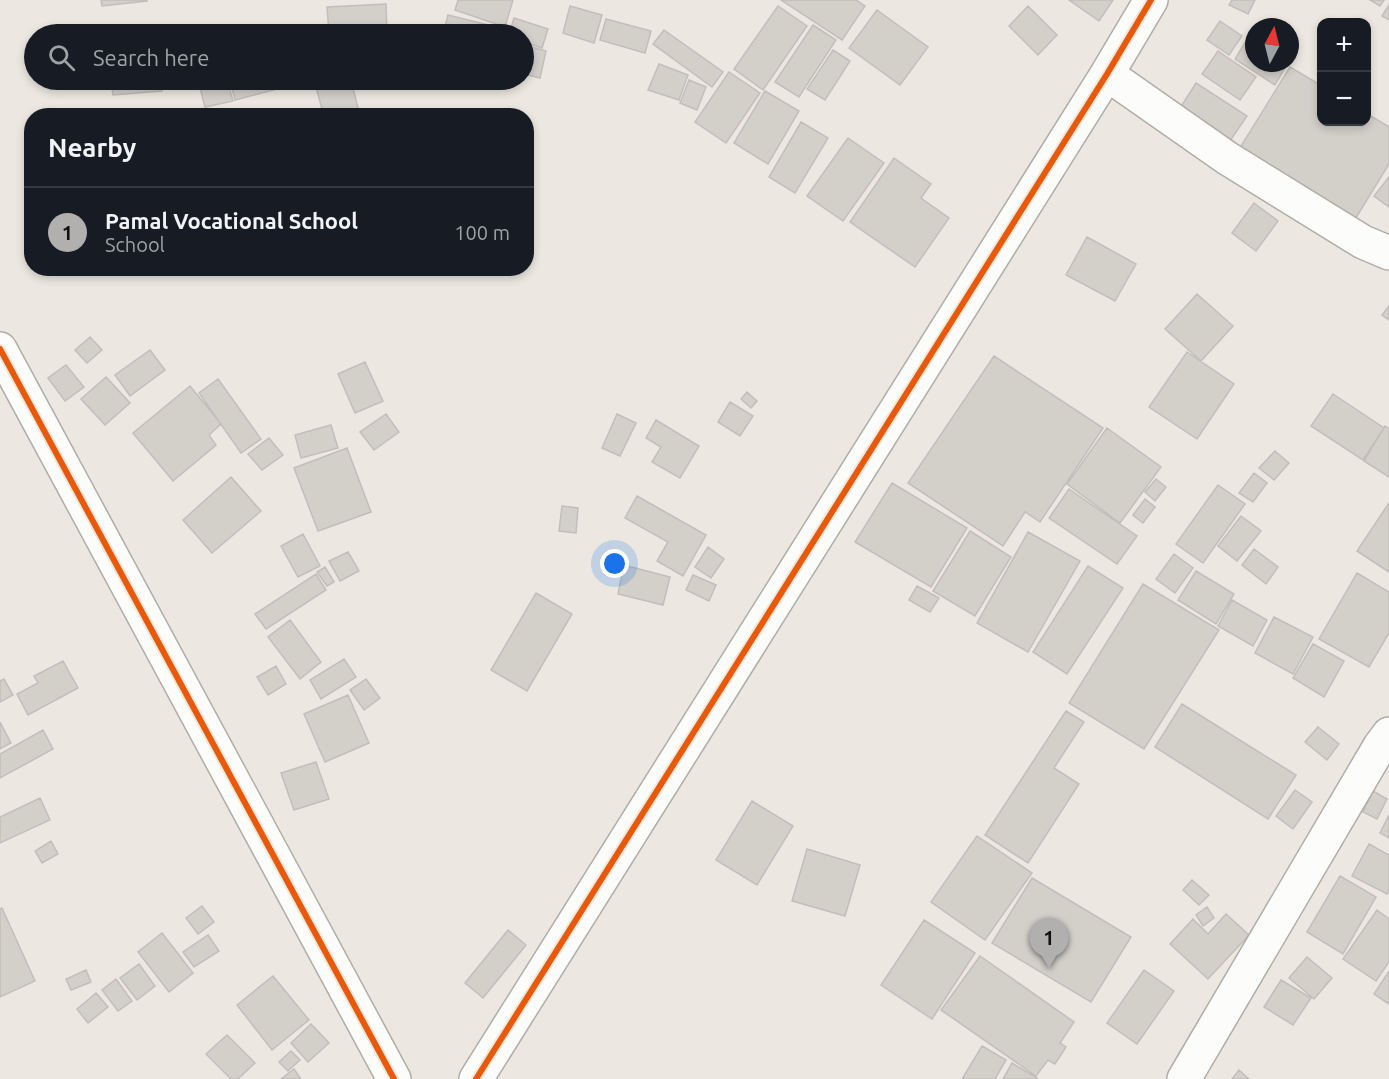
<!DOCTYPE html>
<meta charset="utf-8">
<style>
:root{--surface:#171b24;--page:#242831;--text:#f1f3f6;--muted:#9ea1a6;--line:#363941;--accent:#b1b0af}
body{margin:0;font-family:Ubuntu,sans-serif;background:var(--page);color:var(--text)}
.controls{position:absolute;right:18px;top:18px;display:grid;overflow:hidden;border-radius:12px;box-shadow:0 3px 9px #0003}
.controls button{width:54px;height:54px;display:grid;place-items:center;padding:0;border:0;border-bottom:2px solid var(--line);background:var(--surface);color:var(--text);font:30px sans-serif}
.compass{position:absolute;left:1245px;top:18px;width:54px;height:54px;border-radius:50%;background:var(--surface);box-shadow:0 3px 9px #0003;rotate:7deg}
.you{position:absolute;left:615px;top:564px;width:21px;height:21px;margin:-15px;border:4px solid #fff;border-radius:50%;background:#1a73e8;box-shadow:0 0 0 9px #1a73e833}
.badge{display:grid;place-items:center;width:39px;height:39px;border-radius:50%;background:var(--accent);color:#111;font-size:20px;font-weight:700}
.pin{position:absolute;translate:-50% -50px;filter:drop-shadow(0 2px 3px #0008)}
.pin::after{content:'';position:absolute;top:32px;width:21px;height:18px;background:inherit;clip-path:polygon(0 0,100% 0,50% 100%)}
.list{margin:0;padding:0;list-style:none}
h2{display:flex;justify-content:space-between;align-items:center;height:78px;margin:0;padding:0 24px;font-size:26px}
h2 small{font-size:20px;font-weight:400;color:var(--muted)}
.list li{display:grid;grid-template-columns:39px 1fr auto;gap:18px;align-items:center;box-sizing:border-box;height:90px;padding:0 24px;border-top:2px solid var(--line)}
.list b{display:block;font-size:22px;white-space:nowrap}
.list p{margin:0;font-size:20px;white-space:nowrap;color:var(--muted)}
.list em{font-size:20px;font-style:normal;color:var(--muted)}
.icon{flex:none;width:33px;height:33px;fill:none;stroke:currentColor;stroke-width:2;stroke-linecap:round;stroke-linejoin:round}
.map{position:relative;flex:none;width:1389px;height:1079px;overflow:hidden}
.search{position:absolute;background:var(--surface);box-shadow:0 3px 9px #0003;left:24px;top:24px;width:510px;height:66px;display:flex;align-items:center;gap:15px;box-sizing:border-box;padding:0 21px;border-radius:33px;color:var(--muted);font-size:22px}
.panel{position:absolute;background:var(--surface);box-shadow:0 3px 9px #0003;left:24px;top:108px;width:510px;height:168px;border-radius:24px}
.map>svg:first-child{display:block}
.building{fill:#d3d0ca;stroke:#c2beb9;stroke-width:1.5}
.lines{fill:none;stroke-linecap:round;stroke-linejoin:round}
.minor-casing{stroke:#b0ada7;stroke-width:36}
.minor{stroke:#fcfcfa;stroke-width:33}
.cycleway-casing{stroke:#f1e9dc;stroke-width:10}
.cycleway{stroke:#e8590c;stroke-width:6}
</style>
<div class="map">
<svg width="1389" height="1079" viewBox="0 0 1389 1079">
<rect width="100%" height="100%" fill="#ece8e1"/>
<path class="building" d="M 101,0 L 147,0 L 147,1 L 102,6 Z
M 458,0 L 513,0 L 505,27 L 455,10 Z
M 781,0 L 856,0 L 865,6 L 842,40 Z
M 1069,0 L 1113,0 L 1099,21 Z
M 1232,0 L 1255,0 L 1248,14 L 1229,5 Z
M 1370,0 L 1384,0 L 1380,6 Z
M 386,4 L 387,31 L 329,34 L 327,7 Z
M 1389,5 L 1389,20 L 1382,16 Z
M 570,6 L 602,15 L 594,43 L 563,33 Z
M 778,6 L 807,26 L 763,90 L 734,69 Z
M 1028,6 L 1057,35 L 1038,55 L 1009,26 Z
M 877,10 L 928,47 L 900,85 L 849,48 Z
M 448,15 L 497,27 L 495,34 L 443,34 Z
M 514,18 L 548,29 L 542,48 L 524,42 L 524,34 L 509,34 Z
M 606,19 L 651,31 L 645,53 L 600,40 Z
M 1220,21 L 1242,36 L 1229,55 L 1207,40 Z
M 813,25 L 836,40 L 799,97 L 775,82 Z
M 664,30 L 723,72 L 712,87 L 653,44 Z
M 1246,41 L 1254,46 L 1254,63 L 1281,63 L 1286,66 L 1275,85 L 1235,59 Z
M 524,45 L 546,51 L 540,78 L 524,74 Z
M 833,50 L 850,61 L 825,100 L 807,89 Z
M 1218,51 L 1256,77 L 1240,100 L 1202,74 Z
M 659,64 L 688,75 L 679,100 L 648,90 Z
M 1290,67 L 1322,86 L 1322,122 L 1366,122 L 1366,113 L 1389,127 L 1389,164 L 1354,221 L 1238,151 Z
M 729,72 L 760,93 L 726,143 L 695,122 Z
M 111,80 L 161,80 L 162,91 L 113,95 Z
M 198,80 L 227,80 L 233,101 L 205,107 Z
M 230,80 L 296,80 L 297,84 L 235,100 Z
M 314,80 L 351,80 L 360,116 L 324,116 Z
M 689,80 L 706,87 L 697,110 L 680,103 Z
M 1196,83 L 1247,116 L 1230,141 L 1180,108 Z
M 765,91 L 799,111 L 768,164 L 734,143 Z
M 801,122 L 828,138 L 795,193 L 769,177 Z
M 848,138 L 884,163 L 843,221 L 807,196 Z
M 894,158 L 931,184 L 921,198 L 949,218 L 915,267 L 850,222 Z
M 1389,177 L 1389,207 L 1374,196 Z
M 1254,203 L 1278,221 L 1256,251 L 1232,233 Z
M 1087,237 L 1136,264 L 1115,301 L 1066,275 Z
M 1197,294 L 1233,326 L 1201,361 L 1165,329 Z
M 1389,306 L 1389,320 L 1382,315 Z
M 90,337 L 102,350 L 87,363 L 75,350 Z
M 150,350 L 165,370 L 130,396 L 115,375 Z
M 1187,352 L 1234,384 L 1197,439 L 1149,407 Z
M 994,356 L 1103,428 L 1040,522 L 1025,512 L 1003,546 L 908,483 Z
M 365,362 L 383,401 L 355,413 L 338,374 Z
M 66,365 L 84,387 L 65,401 L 48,378 Z
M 106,377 L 130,403 L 105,425 L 81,399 Z
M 218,379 L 261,439 L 241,453 L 199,393 Z
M 190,386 L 221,424 L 209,435 L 216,445 L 173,481 L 133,433 Z
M 747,392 L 757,401 L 751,408 L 741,399 Z
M 1333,394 L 1384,428 L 1363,460 L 1311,426 Z
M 730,402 L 753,416 L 740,436 L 718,422 Z
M 386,414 L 399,432 L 374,450 L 360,432 Z
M 617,414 L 636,423 L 620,456 L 602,448 Z
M 656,420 L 699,446 L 680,478 L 652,462 L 661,447 L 646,438 Z
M 331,425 L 338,448 L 301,458 L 295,435 Z
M 1385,426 L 1389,429 L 1389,477 L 1364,461 Z
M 1107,428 L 1161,467 L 1120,523 L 1067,484 Z
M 269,438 L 283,455 L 262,470 L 248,454 Z
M 347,448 L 371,512 L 318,531 L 294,468 Z
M 1275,451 L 1289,463 L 1274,480 L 1259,468 Z
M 1254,473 L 1267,483 L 1253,502 L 1239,493 Z
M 231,477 L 261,511 L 212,553 L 183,520 Z
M 1156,479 L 1166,487 L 1155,501 L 1145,492 Z
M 892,483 L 967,528 L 931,587 L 855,542 Z
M 1218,485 L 1245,504 L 1203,563 L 1176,544 Z
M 1069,489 L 1137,536 L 1117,564 L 1049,518 Z
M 637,496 L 706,535 L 683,576 L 657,561 L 668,542 L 625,518 Z
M 1145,499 L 1155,507 L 1143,523 L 1133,515 Z
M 1389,503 L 1389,572 L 1357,551 Z
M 562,506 L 578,508 L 576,533 L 559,531 Z
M 1241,516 L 1261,531 L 1237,561 L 1218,546 Z
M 970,531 L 1011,557 L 975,616 L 933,591 Z
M 1028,532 L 1080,561 L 1028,652 L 977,623 Z
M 303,534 L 320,566 L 298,577 L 281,546 Z
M 708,547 L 724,559 L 711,578 L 695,567 Z
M 1254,549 L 1278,567 L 1266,584 L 1242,565 Z
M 348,552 L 359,571 L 340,581 L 329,561 Z
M 1174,554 L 1193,568 L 1175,593 L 1156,579 Z
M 624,565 L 670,577 L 663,605 L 618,594 Z
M 1088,566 L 1123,588 L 1067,674 L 1033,652 Z
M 325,567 L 334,582 L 327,586 L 317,572 Z
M 1196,571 L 1234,594 L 1216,624 L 1178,600 Z
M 1357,573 L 1389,592 L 1389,633 L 1369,667 L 1319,639 Z
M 316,574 L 326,590 L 266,629 L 255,614 Z
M 693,575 L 716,585 L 709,601 L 686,590 Z
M 1143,584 L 1219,630 L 1144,749 L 1069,703 Z
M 917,586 L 939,598 L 930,612 L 909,600 Z
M 536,593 L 572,614 L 527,691 L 491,670 Z
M 1232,600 L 1267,620 L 1253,646 L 1218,626 Z
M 1274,617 L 1313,637 L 1293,674 L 1255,653 Z
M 290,620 L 321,662 L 300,679 L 268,637 Z
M 1313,644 L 1344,661 L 1324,697 L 1293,678 Z
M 344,659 L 356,677 L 321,699 L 310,680 Z
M 63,661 L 78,688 L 28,715 L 17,694 L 38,683 L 34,676 Z
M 276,666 L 286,684 L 268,695 L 257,677 Z
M 4,679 L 13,695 L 0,702 L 0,681 Z
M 366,679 L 380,698 L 364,710 L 350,690 Z
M 348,695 L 369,743 L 325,762 L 304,714 Z
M 1182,704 L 1296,775 L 1268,819 L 1155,747 Z
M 1066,711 L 1084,722 L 1054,768 L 1079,784 L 1028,863 L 985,835 Z
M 0,722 L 11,743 L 0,749 Z
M 1318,727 L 1339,744 L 1327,760 L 1305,742 Z
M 43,730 L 53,749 L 0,778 L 0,754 Z
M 316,762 L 329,799 L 294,810 L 281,773 Z
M 1295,790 L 1312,802 L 1293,829 L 1276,816 Z
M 1373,791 L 1387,799 L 1377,819 L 1363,812 Z
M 40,798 L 50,820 L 0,843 L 0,817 Z
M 752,801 L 793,826 L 757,885 L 716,860 Z
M 1389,815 L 1389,838 L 1380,833 Z
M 977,836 L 1032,873 L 985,940 L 931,902 Z
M 51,841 L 58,854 L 42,863 L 35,851 Z
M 1369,844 L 1389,855 L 1389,890 L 1387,894 L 1352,876 Z
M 807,849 L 860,865 L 845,916 L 792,901 Z
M 1340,876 L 1376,897 L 1343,954 L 1307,932 Z
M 1032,878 L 1131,937 L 1091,1002 L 992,943 Z
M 1192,880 L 1209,895 L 1199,905 L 1183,890 Z
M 202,906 L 214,922 L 198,934 L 186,918 Z
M 1207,907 L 1214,918 L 1203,926 L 1196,915 Z
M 2,908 L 35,981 L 0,997 L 0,909 Z
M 1377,910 L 1389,919 L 1389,962 L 1376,981 L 1343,959 Z
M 1226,914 L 1249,935 L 1208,979 L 1170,944 L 1193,919 L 1208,934 Z
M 924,920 L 975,953 L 932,1019 L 881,985 Z
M 508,930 L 526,945 L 483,998 L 465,983 Z
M 162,933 L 193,973 L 169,992 L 138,952 Z
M 208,935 L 219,951 L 194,967 L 183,952 Z
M 980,956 L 1074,1022 L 1060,1043 L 1066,1047 L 1055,1064 L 1048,1060 L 1036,1076 L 941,1010 Z
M 1307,957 L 1332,978 L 1314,999 L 1289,978 Z
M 139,964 L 155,986 L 137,1000 L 120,978 Z
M 86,970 L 91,982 L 71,990 L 66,979 Z
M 1144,970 L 1174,991 L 1137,1044 L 1107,1023 Z
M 1389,971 L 1389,1004 L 1374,994 Z
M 273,976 L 309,1020 L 272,1050 L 237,1005 Z
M 116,979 L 132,1001 L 118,1011 L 102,990 Z
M 1281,980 L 1311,998 L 1293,1025 L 1264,1007 Z
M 96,993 L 108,1007 L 88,1023 L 77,1009 Z
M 311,1024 L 329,1043 L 308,1062 L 291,1043 Z
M 227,1035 L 255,1063 L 238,1079 L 231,1079 L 206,1054 Z
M 982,1046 L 1006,1060 L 995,1079 L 962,1079 Z
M 291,1051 L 300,1060 L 288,1071 L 279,1062 Z
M 1012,1063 L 1037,1078 L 1037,1079 L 1003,1079 Z
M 294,1069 L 301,1079 L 281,1079 Z
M 1239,1070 L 1249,1079 L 1232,1079 Z"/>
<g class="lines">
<defs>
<path id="minor" d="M 1107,74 L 1227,158 L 1363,242 L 1389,253
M 0,349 L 394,1079
M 476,1079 L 1107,74 L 1151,0
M 1184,1079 L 1380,746 L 1389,734"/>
</defs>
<use href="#minor" class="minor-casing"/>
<use href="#minor" class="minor"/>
<defs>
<path id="cycleway" d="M 0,349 L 394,1079
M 476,1079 L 1107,74 L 1151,0"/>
</defs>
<use href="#cycleway" class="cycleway-casing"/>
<use href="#cycleway" class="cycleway"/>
</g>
</svg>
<div class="controls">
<button>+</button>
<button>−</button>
</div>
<svg class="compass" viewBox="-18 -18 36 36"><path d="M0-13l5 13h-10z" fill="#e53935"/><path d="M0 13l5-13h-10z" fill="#9ea1a6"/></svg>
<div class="you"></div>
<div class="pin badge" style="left:1049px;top:968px">1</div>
<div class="search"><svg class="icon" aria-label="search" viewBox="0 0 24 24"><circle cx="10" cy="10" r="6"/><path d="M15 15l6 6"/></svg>Search here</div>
<section class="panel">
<h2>Nearby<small></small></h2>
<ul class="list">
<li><span class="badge">1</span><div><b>Pamal Vocational School</b><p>School</p></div><em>100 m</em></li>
</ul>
</section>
</div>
